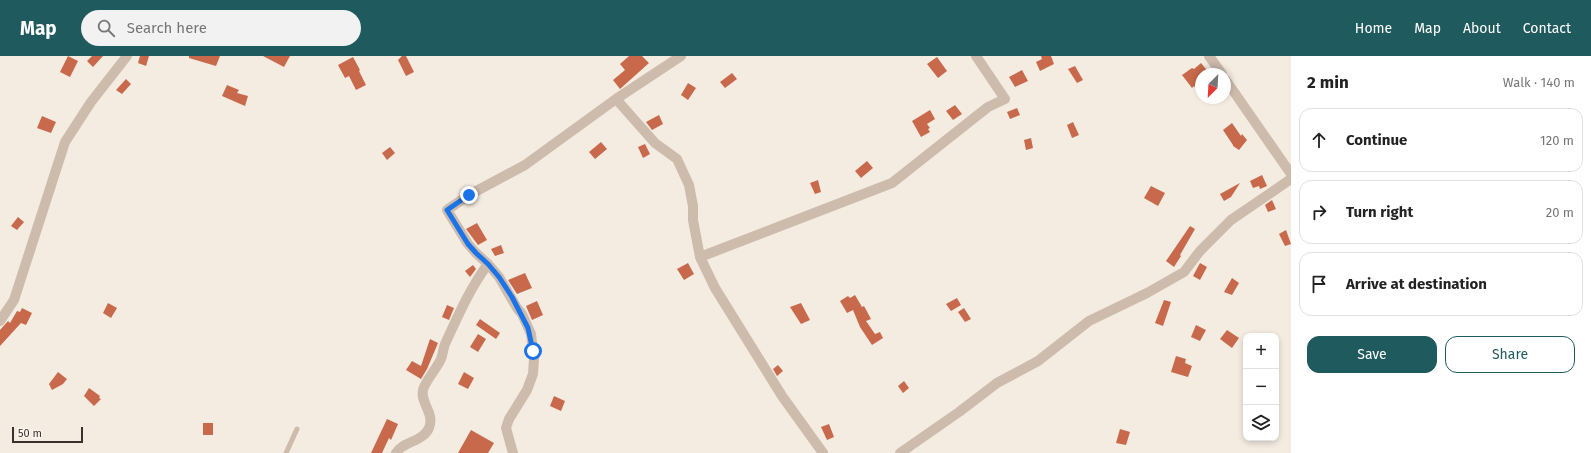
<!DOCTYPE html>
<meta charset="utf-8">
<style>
:root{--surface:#fff;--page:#f2f2f2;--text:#222;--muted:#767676;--line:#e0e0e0;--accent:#1f5a5e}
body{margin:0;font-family:"Fira Sans",sans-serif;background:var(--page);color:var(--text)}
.controls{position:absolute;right:12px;bottom:12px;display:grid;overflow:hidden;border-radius:8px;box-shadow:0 2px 6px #0003}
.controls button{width:36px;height:36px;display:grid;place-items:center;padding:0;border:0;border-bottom:1px solid var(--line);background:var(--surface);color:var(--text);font:20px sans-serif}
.compass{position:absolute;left:1195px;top:12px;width:36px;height:36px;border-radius:50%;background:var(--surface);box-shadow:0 2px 6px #0003;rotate:204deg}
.scale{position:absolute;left:12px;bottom:10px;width:71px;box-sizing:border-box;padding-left:4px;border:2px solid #3b302b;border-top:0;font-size:11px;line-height:14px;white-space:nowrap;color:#3b302b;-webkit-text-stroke:3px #fbf5ee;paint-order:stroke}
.stop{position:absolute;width:12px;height:12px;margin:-9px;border:3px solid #1a73e8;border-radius:50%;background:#fff}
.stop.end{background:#1a73e8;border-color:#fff;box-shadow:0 1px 4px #0008}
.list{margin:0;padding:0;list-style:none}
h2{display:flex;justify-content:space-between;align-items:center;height:52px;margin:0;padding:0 16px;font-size:17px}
h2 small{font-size:13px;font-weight:400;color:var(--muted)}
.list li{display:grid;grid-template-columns:26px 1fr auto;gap:12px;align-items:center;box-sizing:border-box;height:64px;margin:0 8px 8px;padding:0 8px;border:1px solid var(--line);border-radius:12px}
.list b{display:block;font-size:15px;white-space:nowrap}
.list em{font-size:13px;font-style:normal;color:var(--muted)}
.actions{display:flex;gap:8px;padding:12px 16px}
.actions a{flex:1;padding:9px 0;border:1px solid var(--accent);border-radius:12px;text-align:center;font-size:14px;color:var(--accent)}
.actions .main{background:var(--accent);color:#fff}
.icon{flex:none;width:22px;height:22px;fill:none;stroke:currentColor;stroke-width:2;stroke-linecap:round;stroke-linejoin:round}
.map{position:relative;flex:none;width:1291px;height:397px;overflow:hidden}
header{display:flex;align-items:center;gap:24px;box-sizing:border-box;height:56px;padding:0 20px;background:var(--accent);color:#fff}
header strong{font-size:19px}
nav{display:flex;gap:22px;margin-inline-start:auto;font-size:14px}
.search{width:280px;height:36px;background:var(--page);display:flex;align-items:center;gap:10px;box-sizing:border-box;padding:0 14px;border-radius:22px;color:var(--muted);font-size:15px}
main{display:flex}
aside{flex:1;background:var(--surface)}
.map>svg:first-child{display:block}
.building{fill:#c8694b}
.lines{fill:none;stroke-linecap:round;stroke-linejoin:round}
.service{stroke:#cdbbac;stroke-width:5}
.minor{stroke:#cdbbac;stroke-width:10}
.route{stroke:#1a73e8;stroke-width:5}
</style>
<header>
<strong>Map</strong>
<div class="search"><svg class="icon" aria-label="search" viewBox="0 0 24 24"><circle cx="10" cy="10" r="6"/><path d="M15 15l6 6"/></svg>Search here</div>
<nav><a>Home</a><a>Map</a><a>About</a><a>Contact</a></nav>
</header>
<main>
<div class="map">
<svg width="1291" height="397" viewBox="0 0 1291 397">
<rect width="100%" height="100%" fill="#f4ebe1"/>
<path class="building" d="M 68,0 L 78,5 L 70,21 L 60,16 Z
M 92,0 L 103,0 L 93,11 L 87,5 Z
M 140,0 L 149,0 L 146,10 L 138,7 Z
M 189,0 L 220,0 L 216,10 L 189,2 Z
M 263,0 L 290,0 L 284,11 Z
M 402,0 L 406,0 L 414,16 L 406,20 L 398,4 Z
M 629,0 L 642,0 L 649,7 L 620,33 L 613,24 L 625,14 L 620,8 Z
M 1041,0 L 1051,0 L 1054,8 L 1040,15 L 1036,6 L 1042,3 Z
M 353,1 L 360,14 L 359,15 L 366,29 L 356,34 L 349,20 L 345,22 L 338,9 Z
M 937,1 L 947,15 L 938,22 L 927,8 Z
M 1201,7 L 1210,18 L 1201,18 L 1201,38 L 1194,30 L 1192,32 L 1182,19 L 1192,12 L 1194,13 Z
M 1075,10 L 1083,24 L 1077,27 L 1068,13 Z
M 1022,14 L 1028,25 L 1015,31 L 1009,21 Z
M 732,17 L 737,23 L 725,32 L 720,26 Z
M 126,23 L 131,28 L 122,38 L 116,34 Z
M 688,27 L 696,32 L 688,44 L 681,39 Z
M 227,29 L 239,34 L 237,37 L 248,40 L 245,50 L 222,40 Z
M 955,49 L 962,58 L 953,64 L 946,55 Z
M 1017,52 L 1020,59 L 1010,63 L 1007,56 Z
M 930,54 L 935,63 L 927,68 L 930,72 L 928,73 L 930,76 L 921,81 L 912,65 Z
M 659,59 L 663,68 L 652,74 L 646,66 Z
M 42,60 L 56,66 L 51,77 L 37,72 Z
M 1073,66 L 1079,79 L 1072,82 L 1067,69 Z
M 1232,67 L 1241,80 L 1242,78 L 1247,84 L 1239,94 L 1233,90 L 1233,89 L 1223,74 Z
M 1031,82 L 1033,92 L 1026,94 L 1024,84 Z
M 601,86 L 607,93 L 595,103 L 589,96 Z
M 645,88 L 650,98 L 643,102 L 638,91 Z
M 390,91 L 395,97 L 387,104 L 382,97 Z
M 867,105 L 873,112 L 861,122 L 855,115 Z
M 1262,119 L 1267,130 L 1260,133 L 1259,130 L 1253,132 L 1250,125 Z
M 818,124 L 821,136 L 815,138 L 810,127 Z
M 1240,127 L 1231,141 L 1224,145 L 1220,138 Z
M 1151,130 L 1165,137 L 1158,150 L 1144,142 Z
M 1272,144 L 1276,153 L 1268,156 L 1265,149 Z
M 18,161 L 24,166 L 17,174 L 11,170 Z
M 477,167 L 487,184 L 478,189 L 466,173 Z
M 1190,170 L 1195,173 L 1180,199 L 1181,200 L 1174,211 L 1166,205 Z
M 1286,174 L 1291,188 L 1285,190 L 1279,178 Z
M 501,189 L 504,197 L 495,200 L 491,193 Z
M 688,207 L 694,218 L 684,224 L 677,213 Z
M 1200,207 L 1207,211 L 1200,224 L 1193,220 Z
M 473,209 L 476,213 L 470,221 L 465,215 Z
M 525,217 L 532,232 L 517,238 L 508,224 Z
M 1232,222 L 1239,227 L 1232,239 L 1224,236 Z
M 855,239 L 862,251 L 864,250 L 871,263 L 866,265 L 875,278 L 880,276 L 883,282 L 872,289 L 860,271 L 853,254 L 847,257 L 840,245 L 848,240 L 850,242 Z
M 957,242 L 961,249 L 951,255 L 946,248 Z
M 1164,244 L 1171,246 L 1163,270 L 1155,267 Z
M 537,245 L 543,259 L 532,264 L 526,250 Z
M 108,247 L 117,252 L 111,262 L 103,257 Z
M 801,247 L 810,264 L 801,268 L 790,251 Z
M 447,249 L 454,252 L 449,264 L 442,261 Z
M 22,252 L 32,257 L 26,269 L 21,267 L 0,290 L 0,274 L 8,265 L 10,267 L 17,255 L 20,256 Z
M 964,252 L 971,263 L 965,266 L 958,256 Z
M 480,263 L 500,277 L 496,283 L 476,269 Z
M 1196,269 L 1206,274 L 1200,285 L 1191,281 Z
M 1227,274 L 1239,282 L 1232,292 L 1220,283 Z
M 478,278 L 486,283 L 478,296 L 470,291 Z
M 430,283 L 438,287 L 427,313 L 421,323 L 406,314 L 412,305 L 421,310 Z
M 1176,300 L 1186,303 L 1185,307 L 1192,310 L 1188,321 L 1171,316 Z
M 778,309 L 783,315 L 777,320 L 773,313 Z
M 58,316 L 67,323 L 63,328 L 52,334 L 49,328 Z
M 464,316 L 474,322 L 468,333 L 458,328 Z
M 904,325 L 909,332 L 903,337 L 898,330 Z
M 89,332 L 100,340 L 99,342 L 101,343 L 94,350 L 84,340 Z
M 554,340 L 565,345 L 561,355 L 550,350 Z
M 387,363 L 398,368 L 391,384 L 389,382 L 382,397 L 371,397 Z
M 203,367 L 213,367 L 213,379 L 203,379 Z
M 829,368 L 834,381 L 827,384 L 821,371 Z
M 1120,373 L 1130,376 L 1126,389 L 1116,387 Z
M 471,374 L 494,387 L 488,397 L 458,397 Z"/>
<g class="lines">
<path class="service" d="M 286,397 L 297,373"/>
<path class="minor" d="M 1209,0 L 1222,18
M 1225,23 L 1291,118
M 616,43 L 655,87 L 677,103 L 689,129 L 693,150 L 693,164 L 700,201 L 715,232 L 782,340 L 823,397
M 700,201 L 892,127 L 988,51 L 1005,43 L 976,0
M 0,265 L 14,244 L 65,86 L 91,46 L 127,0
M 396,397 C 403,385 423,386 429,372 C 435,357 420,347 423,334 C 424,327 437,312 441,303 C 443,298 443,293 445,288 C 458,260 470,232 488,208
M 513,397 L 506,372 L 509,363 L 527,334 L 533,318 L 534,303 L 531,278 L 522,258 L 517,252 L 499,221 L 488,208 L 476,197 L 468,188 L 447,154 L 469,139 L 525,109 L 616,43 L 681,0
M 900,397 L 959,356 L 997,327 L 1038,305 L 1089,265 L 1147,237 L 1184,216 L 1200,195 L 1231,164 L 1291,123"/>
</g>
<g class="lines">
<path class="route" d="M 469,139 L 447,154 L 468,188 L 476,197 L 488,208 L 499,221 L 512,241 L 528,272 L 533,295"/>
</g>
</svg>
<div class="controls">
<button>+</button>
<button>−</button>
<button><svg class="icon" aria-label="layers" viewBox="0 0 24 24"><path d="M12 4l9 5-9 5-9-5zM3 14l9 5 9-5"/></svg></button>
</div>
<svg class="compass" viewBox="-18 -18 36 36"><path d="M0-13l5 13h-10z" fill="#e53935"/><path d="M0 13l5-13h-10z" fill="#767676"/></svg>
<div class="scale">50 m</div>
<div class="stop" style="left:533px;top:295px"></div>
<div class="stop end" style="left:469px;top:139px"></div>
</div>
<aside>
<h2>2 min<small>Walk · 140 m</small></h2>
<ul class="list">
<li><svg class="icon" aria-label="ahead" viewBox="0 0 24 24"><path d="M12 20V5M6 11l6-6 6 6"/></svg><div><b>Continue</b></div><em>120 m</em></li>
<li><svg class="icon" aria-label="right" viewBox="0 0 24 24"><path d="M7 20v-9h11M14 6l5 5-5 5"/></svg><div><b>Turn right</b></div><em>20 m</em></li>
<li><svg class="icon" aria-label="arrive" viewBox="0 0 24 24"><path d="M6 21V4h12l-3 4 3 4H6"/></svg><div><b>Arrive at destination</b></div></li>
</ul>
<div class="actions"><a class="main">Save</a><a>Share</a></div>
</aside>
</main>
